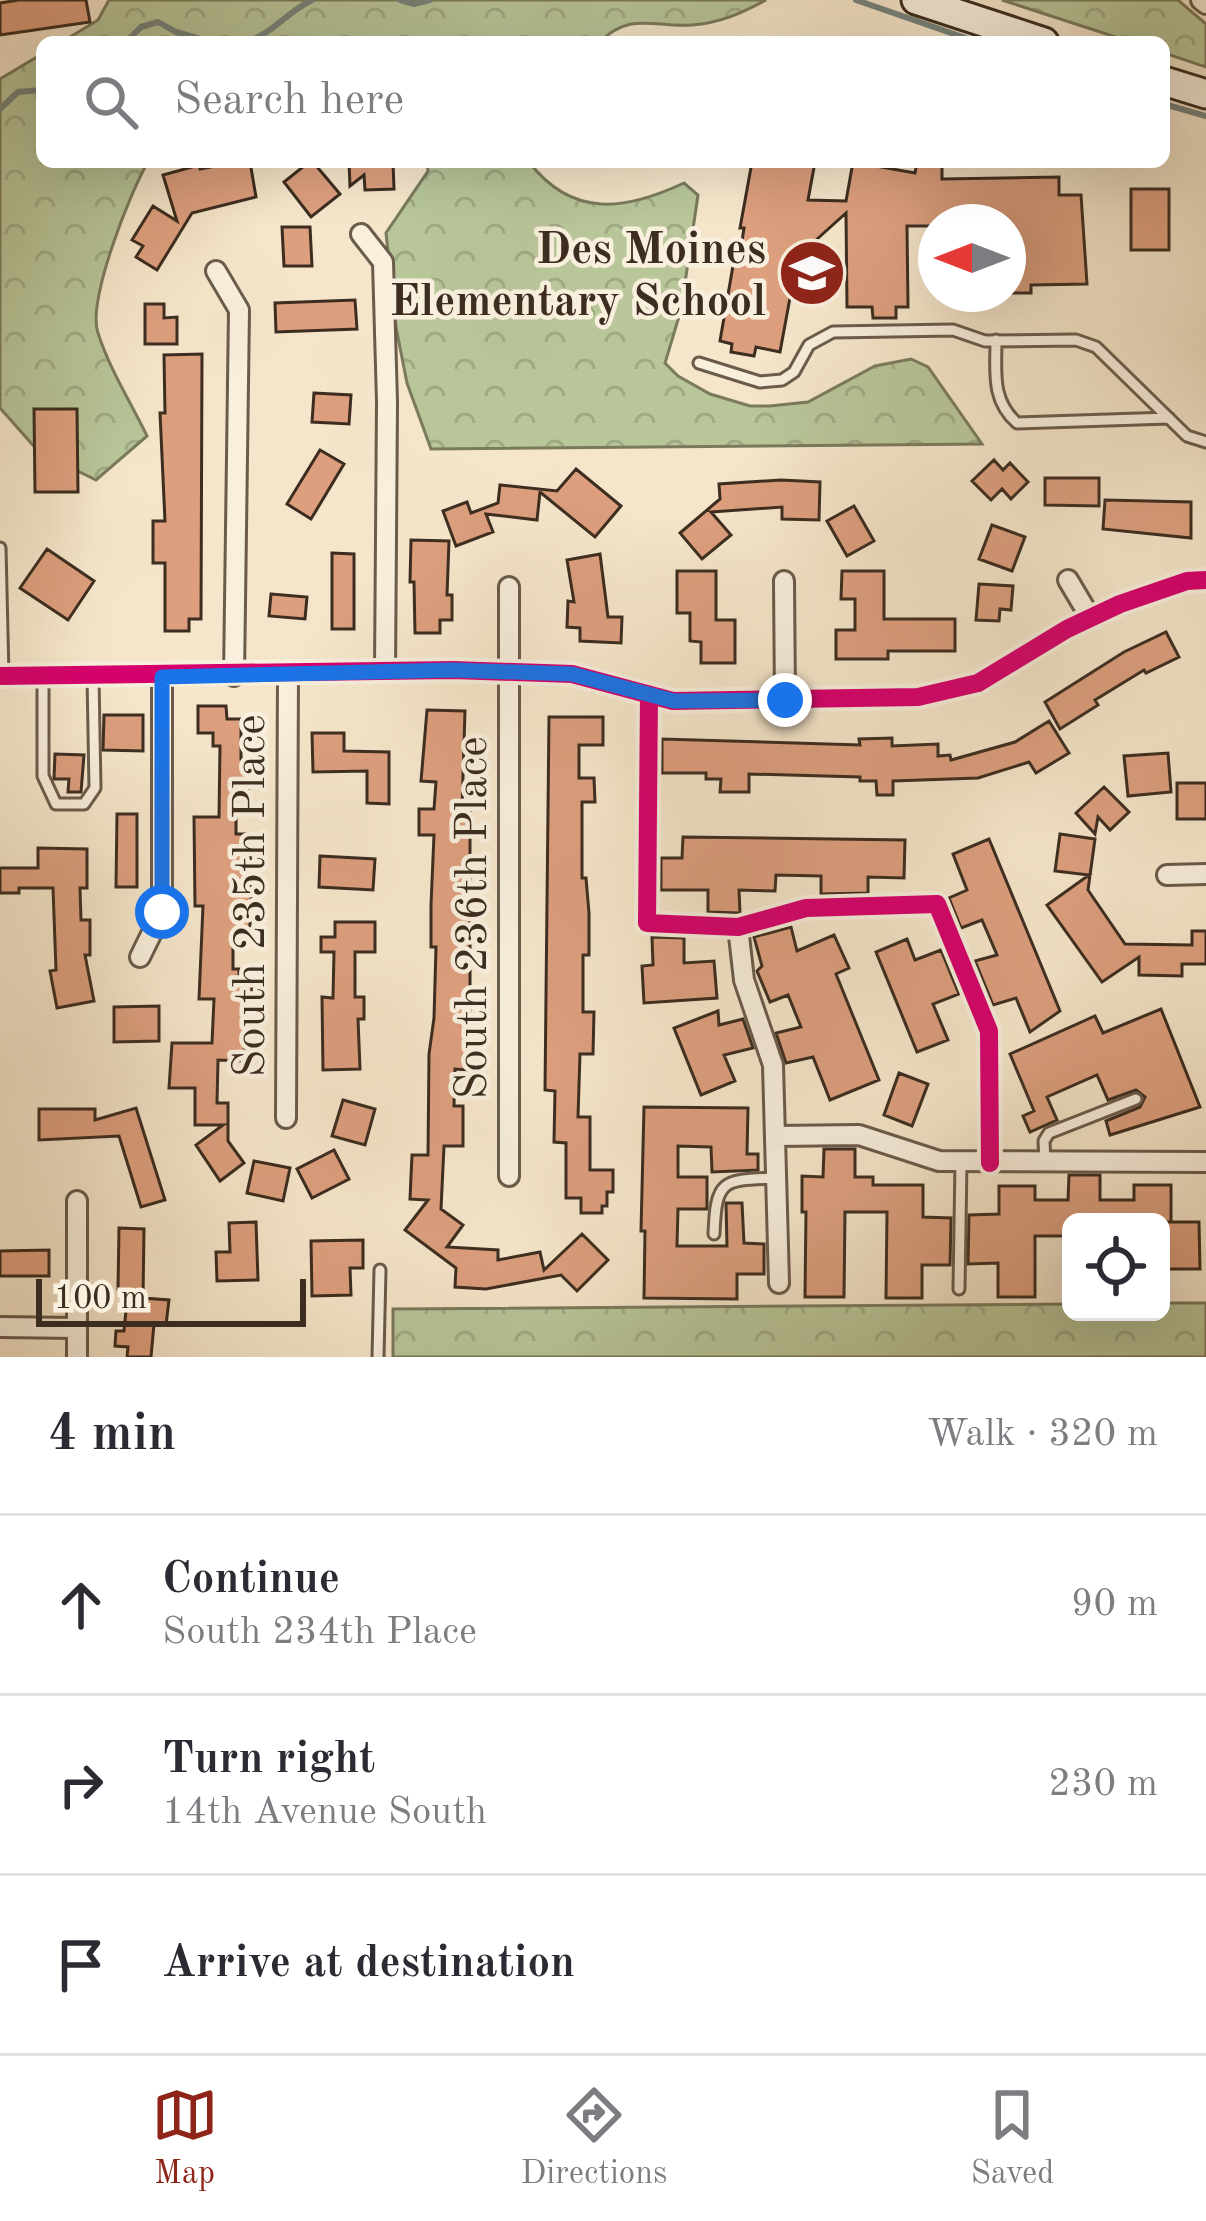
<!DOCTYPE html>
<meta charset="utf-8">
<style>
:root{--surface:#fff;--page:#f7f7f7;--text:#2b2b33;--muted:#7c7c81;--line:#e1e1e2;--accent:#8f2418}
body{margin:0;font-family:"Old Standard TT",serif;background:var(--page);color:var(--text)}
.controls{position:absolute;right:36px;bottom:36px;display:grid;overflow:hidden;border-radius:18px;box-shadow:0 12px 48px #0002}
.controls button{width:108px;height:108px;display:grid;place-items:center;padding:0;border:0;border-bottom:3px solid var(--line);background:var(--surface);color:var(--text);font:60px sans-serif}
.compass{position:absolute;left:918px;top:204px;width:108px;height:108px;border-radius:50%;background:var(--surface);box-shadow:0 12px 48px #0002;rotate:270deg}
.scale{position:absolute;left:36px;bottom:30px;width:270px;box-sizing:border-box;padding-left:12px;border:6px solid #3c2d20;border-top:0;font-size:33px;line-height:42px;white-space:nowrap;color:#3c2d20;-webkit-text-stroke:9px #f8efdd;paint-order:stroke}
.stop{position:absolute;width:36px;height:36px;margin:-27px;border:9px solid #1a73e8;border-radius:50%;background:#fff}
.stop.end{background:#1a73e8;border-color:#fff;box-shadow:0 3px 12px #0008}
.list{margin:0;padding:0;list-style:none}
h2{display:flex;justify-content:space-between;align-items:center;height:156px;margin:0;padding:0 48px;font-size:51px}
h2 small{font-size:39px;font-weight:400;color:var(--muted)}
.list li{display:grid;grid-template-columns:78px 1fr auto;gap:36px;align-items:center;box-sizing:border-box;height:180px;padding:0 48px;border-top:3px solid var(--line)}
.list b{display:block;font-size:45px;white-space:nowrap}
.list p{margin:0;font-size:39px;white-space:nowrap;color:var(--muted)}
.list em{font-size:39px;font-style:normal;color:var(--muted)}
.icon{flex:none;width:66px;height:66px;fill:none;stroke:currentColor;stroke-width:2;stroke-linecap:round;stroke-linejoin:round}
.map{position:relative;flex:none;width:1206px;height:1357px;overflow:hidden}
.search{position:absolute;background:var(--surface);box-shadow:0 12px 48px #0002;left:36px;right:36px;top:36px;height:132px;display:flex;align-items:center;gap:30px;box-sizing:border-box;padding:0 42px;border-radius:18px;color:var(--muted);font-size:45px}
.sheet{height:696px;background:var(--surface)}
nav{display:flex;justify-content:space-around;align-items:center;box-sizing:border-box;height:168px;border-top:3px solid var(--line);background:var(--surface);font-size:33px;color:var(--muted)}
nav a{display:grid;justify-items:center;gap:6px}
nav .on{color:var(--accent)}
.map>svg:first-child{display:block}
.forest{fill:url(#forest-crowns);stroke:#7a7a5d;stroke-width:3}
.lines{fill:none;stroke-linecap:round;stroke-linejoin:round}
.stream{stroke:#76847e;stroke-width:6}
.building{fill:#dd9f7e;stroke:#3c2d20;stroke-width:3}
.lane-casing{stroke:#6a5b4b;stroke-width:15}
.street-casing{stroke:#6a5b4b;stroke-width:24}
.secondary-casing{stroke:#3c2d20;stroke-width:33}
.lane{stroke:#f8efdd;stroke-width:9}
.street{stroke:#f8efdd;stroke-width:18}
.secondary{stroke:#f8efdd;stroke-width:27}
.cycleway-casing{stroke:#f8efdd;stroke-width:26}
.cycleway{stroke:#d6006c;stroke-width:18}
.route{stroke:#1a73e8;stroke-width:15}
.labels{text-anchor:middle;stroke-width:9;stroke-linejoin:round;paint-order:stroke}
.poi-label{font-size:45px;font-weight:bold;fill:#3c2d20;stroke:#f8efdd;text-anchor:end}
.street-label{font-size:45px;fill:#3c2d20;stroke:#f8efdd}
</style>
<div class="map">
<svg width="1206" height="1357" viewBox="0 0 1206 1357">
<defs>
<pattern id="forest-crowns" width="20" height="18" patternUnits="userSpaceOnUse" patternTransform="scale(3)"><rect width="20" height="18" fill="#b8c69a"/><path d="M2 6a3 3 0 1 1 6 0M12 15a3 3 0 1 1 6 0" fill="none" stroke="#9faa84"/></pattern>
</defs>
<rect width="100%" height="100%" fill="#f5e6cb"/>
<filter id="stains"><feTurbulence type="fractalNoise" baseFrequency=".00167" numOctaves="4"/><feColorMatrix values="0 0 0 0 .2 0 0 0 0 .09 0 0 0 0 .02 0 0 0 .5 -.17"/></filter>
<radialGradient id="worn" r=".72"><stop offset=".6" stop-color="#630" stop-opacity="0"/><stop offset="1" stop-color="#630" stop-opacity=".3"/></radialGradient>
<path class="forest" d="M 109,0 L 766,0 C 742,13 720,23 692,25 C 655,28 630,11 600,42 L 62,42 L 98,20 Z
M 1002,0 L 1178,0 L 1206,24 L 1206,67 L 1164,53 L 1164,42 L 1131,42 Z
M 42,54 L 42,162 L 148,162 C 130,192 87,301 98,333 C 109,368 131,403 147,436 L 96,480 L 39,452 L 0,408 L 0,79 Z
M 427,162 L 529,162 C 573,219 626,210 684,183 L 698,195 L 681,310 L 665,363 L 678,376 L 710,394 L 750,406 L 770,406 L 808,402 L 875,366 L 911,359 L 928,367 L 982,444 L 431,449 L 407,383 L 396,327 L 386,233 L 428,171 Z
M 1161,1303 L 1206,1303 L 1206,1357 L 393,1357 L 393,1309 L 1071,1304 L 1071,1312 L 1161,1312 Z"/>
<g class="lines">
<path class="stream" d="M 400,0 L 414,4 L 430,0
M 856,0 L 977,42
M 126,42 L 141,27 L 158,22 L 176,32 L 211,42
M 247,42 C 273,33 287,12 312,0
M 1164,104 L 1206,116
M 0,109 L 18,92 L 42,90"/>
</g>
<path class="building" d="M 19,0 L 86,0 L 90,22 L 0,35 L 0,3 Z
M 237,162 L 250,162 L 256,197 L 192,213 L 157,270 L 136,257 L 143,246 L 132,240 L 153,206 L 177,221 L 163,175 L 199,165 L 200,169 Z
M 309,162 L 313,162 L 340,194 L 311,217 L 284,182 Z
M 349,162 L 393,162 L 394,189 L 365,190 L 364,175 L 350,186 Z
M 752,162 L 815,162 L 808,200 L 846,201 L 853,162 L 915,173 L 917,162 L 942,162 L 942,179 L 1059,177 L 1059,195 L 1081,195 L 1087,284 L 1031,285 L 1031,293 L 1008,293 L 1008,222 L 936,222 L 936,226 L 907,226 L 908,307 L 896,307 L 896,318 L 873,318 L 872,307 L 847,307 L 846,213 L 805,250 L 801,272 L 795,271 L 780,352 L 756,347 L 754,356 L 731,352 L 732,344 L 720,341 L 734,260 L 739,261 L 744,228 L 740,228 Z
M 1131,189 L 1169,189 L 1169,250 L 1131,250 Z
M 282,227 L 310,227 L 312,266 L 284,266 Z
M 355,300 L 357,329 L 276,332 L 275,303 Z
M 145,304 L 164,304 L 164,318 L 177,317 L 177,344 L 145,344 Z
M 202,354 L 201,619 L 189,619 L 189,631 L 165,631 L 165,563 L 153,563 L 153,521 L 165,521 L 160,413 L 165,413 L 164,355 Z
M 314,393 L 351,395 L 349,424 L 312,422 Z
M 34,409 L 77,409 L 78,492 L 35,492 Z
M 320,450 L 344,464 L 311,519 L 287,504 Z
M 994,460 L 1003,470 L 1010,463 L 1028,482 L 1011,499 L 1002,489 L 991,500 L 972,481 Z
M 576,469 L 621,506 L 595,537 L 540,492 L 537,520 L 486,514 L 493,532 L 456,546 L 443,511 L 467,502 L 471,513 L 498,503 L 500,485 L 557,491 Z
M 1045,478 L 1099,478 L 1099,506 L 1045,505 Z
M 781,480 L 820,482 L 819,520 L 782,519 L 782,507 L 711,512 L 731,535 L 702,559 L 680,533 L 720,499 L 719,484 Z
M 1105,500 L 1191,502 L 1191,538 L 1103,529 Z
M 854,506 L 874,541 L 847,556 L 827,521 Z
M 992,525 L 1025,537 L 1012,571 L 979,559 Z
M 411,540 L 449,541 L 447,595 L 452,595 L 452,620 L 440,620 L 440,633 L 415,633 L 414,582 L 410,582 Z
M 47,549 L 94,581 L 68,620 L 20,588 Z
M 332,553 L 354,554 L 354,629 L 332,629 Z
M 600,554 L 608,617 L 622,617 L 621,643 L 580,641 L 580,628 L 567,627 L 568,601 L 574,602 L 567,560 Z
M 677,571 L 716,571 L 716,620 L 735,620 L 735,663 L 701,663 L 701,642 L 690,641 L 690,613 L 677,613 Z
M 842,571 L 884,571 L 884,619 L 955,619 L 955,651 L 888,651 L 888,659 L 836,659 L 836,630 L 855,630 L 855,599 L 841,599 Z
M 979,584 L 1013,586 L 1011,610 L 1000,609 L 999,621 L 976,620 Z
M 271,594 L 307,597 L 305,619 L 269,616 Z
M 1166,632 L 1179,657 L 1146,673 L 1144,670 L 1095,700 L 1098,705 L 1060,729 L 1045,702 L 1124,652 Z
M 198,706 L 226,706 L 227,719 L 241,719 L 241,759 L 248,759 L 248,798 L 236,798 L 236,834 L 250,834 L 251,906 L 249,941 L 233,941 L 233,969 L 239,969 L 239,984 L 252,984 L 252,999 L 246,999 L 244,1061 L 218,1060 L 217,1103 L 228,1103 L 228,1141 L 244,1163 L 220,1181 L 196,1145 L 223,1125 L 195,1125 L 195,1088 L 169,1088 L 172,1043 L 212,1043 L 214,999 L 199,999 L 203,906 L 195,906 L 194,817 L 219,817 L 220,746 L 213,746 L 213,733 L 198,733 Z
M 427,710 L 465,711 L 462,809 L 470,809 L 470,1032 L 468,1070 L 455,1069 L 454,1106 L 463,1106 L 463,1146 L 444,1146 L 441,1209 L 463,1225 L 447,1247 L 498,1250 L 498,1260 L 540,1252 L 544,1270 L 582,1234 L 608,1260 L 577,1291 L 561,1275 L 486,1289 L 455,1287 L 456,1268 L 405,1230 L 428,1200 L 410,1199 L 412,1155 L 428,1155 L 429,1054 L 434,1018 L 436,947 L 431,947 L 431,905 L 434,835 L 419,835 L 419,809 L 434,809 L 436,782 L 421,781 Z
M 104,715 L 143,715 L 143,751 L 103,750 Z
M 549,717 L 603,717 L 603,745 L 579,745 L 579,778 L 594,778 L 595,802 L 582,802 L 582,878 L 586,878 L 589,913 L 589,955 L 583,955 L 583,1012 L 594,1012 L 593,1054 L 580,1054 L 578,1117 L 590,1117 L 590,1170 L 613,1170 L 613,1192 L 607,1192 L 607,1206 L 602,1206 L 602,1213 L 581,1213 L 581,1198 L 566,1198 L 566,1143 L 554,1142 L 555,1091 L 545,1090 Z
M 1049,721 L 1069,753 L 1036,773 L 1029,762 L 978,778 L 893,781 L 893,795 L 877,795 L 876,781 L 860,781 L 860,777 L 749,774 L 749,792 L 720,792 L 721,779 L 706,779 L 706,773 L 662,773 L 662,739 L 860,745 L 859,739 L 892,738 L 892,746 L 938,744 L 938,756 L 950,755 L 951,760 L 1015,742 Z
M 312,733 L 344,733 L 344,751 L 389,752 L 389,804 L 367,803 L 367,771 L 313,772 Z
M 1168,753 L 1171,792 L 1128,796 L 1124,756 Z
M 55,754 L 84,755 L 81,792 L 68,792 L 69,779 L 54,779 Z
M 1177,783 L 1206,783 L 1206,819 L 1177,819 Z
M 1104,787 L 1129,812 L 1110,830 L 1098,817 L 1095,834 L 1076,813 Z
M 117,814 L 137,814 L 137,887 L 116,887 Z
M 1060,834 L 1095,839 L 1088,890 L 1125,944 L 1192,945 L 1192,931 L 1206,931 L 1206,964 L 1182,964 L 1182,976 L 1139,975 L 1139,957 L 1102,982 L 1047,905 L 1089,875 L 1055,871 Z
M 683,837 L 905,840 L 904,878 L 868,877 L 868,893 L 821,894 L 821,876 L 776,875 L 775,891 L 739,890 L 740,913 L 708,912 L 708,890 L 661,890 L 661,858 L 682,858 Z
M 989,839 L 1060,1011 L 1030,1032 L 1016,998 L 993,1005 L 975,961 L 997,955 L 982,920 L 961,928 L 949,898 L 967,890 L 953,854 Z
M 38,848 L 87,849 L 87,888 L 80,888 L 81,920 L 90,920 L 90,955 L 85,955 L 94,1001 L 57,1008 L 50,971 L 56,970 L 53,888 L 19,888 L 19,893 L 0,893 L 0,868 L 38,868 Z
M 320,856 L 375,859 L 373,890 L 319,887 Z
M 335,922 L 375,922 L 375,952 L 355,952 L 355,997 L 364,997 L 364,1019 L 358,1019 L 360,1069 L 323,1070 L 322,997 L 333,998 L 334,952 L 321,952 L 321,937 L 335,937 Z
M 791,927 L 797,951 L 834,935 L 849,968 L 836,974 L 879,1080 L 830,1100 L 813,1057 L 786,1063 L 776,1033 L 801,1027 L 788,995 L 770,1002 L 757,971 L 762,966 L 754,937 Z
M 652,937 L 684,938 L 684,963 L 714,961 L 717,998 L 644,1003 L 642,966 L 653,965 Z
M 907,939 L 915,960 L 941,950 L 959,994 L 933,1004 L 948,1040 L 917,1052 L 876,952 Z
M 159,1006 L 159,1041 L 114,1042 L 114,1007 Z
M 1161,1009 L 1200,1107 L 1110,1135 L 1106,1121 L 1140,1107 L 1145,1097 L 1136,1090 L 1108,1100 L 1097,1075 L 1047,1097 L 1057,1120 L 1030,1132 L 1023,1116 L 1034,1111 L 1010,1054 L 1095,1016 L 1103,1033 Z
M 718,1011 L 719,1025 L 743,1019 L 753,1048 L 724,1055 L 735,1081 L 701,1095 L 674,1028 Z
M 899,1073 L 928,1084 L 912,1126 L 884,1115 Z
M 343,1100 L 375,1109 L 365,1145 L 332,1136 Z
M 644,1107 L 748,1108 L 747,1154 L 758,1154 L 758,1170 L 712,1172 L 711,1147 L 678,1146 L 678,1177 L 707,1177 L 707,1209 L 678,1209 L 677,1246 L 727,1246 L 726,1203 L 742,1203 L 744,1243 L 764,1244 L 764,1274 L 737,1274 L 737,1299 L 644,1298 L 645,1231 L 641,1231 Z
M 136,1108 L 165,1200 L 141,1207 L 119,1136 L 39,1140 L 39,1109 L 95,1109 L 95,1120 Z
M 824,1149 L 855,1149 L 855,1177 L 873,1177 L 873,1185 L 923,1185 L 923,1217 L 951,1218 L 950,1265 L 922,1265 L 922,1298 L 886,1298 L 887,1212 L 845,1212 L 844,1297 L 805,1297 L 806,1212 L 802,1212 L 802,1176 L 823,1177 Z
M 334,1150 L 349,1179 L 312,1198 L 297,1169 Z
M 254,1161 L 290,1168 L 283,1201 L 247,1193 Z
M 1069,1175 L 1100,1175 L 1100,1200 L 1134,1200 L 1134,1185 L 1171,1185 L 1171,1222 L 1071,1222 L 1071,1236 L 1035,1236 L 1035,1297 L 998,1297 L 998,1263 L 968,1264 L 969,1215 L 999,1214 L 999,1186 L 1035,1186 L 1035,1200 L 1068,1200 Z
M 256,1222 L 258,1280 L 217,1281 L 216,1252 L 230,1252 L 229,1223 Z
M 1161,1222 L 1199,1222 L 1200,1269 L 1161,1269 Z
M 119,1228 L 144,1229 L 143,1298 L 169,1300 L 166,1325 L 154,1324 L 151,1357 L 127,1357 L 128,1347 L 115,1346 L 116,1331 L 124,1331 L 128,1290 L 118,1289 Z
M 363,1240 L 363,1268 L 350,1268 L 351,1295 L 312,1296 L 311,1241 Z
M 49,1250 L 49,1276 L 0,1276 L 0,1251 Z"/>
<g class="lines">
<defs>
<path id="lane" d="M 996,340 C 996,372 991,400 1017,423 L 1169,418
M 699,363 L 760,382 L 782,380 L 794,372 L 809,345 L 833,332 L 953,330 L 985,341 L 1076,340 L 1096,347 L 1187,436 L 1206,442
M 0,548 L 3,676
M 43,676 L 43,776 L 56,804 L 84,804 L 95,788 L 93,677
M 1045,1163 L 1044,1141 L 1049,1133 L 1136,1099
M 714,1234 C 716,1178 723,1180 777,1178
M 959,1289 L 961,1162
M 378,1357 L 380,1270"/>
<path id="street" d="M 1201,0 L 1206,4
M 361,234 L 383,262 L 387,402 L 385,672
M 216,271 L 239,310 L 234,676
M 1068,580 L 1090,617
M 784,581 L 785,700
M 0,676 L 453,670 L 572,674 L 673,701 L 918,697 L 978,683 L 1067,629 L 1120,604 L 1187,581 L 1206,580
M 649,696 L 647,923 L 738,927 L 806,908 L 937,904 L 989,1031 L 990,1163
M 1167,875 L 1206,874
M 738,927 L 744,980 L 773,1065 L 779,1283
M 140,957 L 162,912 L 162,677
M 286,1118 L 288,674
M 776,1136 L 859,1135 L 939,1161 L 1206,1162
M 509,1176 L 509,587
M 0,1327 L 77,1328
M 77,1357 L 77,1201"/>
<path id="secondary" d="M 916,0 L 1044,42
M 1164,81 L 1206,94"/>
</defs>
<use href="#lane" class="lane-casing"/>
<use href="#street" class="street-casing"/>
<use href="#secondary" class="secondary-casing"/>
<use href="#lane" class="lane"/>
<use href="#street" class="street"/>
<use href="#secondary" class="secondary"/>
<defs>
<path id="cycleway" d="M 0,676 L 453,670 L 572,674 L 673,701 L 918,697 L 978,683 L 1067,629 L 1120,604 L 1187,581 L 1206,580
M 649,696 L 647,923 L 738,927 L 806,908 L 937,904 L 989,1031 L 990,1163"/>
</defs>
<use href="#cycleway" class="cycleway-casing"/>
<use href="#cycleway" class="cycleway"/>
</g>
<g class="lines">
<path class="route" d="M 162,912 L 162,677 L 453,670 L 572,674 L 674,701 L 785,700"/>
</g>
<defs>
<symbol id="school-disc" viewBox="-11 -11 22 22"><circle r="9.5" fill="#8f2418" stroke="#f8efdd"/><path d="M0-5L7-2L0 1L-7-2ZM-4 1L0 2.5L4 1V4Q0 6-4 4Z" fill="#fff"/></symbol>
</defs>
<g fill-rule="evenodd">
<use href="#school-disc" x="774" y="235" width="76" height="76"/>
</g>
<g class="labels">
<g class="poi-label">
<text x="766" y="263">Des Moines<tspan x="766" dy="52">Elementary School</tspan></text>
</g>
<g class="street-label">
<text transform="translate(248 896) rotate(-90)" y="16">South 235th Place</text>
<text transform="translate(470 918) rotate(-90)" y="16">South 236th Place</text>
</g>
</g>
<rect width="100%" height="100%" filter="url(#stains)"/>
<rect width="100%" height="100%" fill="url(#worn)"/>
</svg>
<div class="controls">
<button><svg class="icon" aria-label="locate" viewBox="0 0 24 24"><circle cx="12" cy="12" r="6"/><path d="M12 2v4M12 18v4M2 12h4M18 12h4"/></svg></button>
</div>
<svg class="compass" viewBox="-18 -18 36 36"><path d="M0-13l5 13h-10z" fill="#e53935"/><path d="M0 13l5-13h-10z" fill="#7c7c81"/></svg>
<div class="scale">100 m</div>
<div class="stop" style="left:162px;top:912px"></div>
<div class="stop end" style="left:785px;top:700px"></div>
<div class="search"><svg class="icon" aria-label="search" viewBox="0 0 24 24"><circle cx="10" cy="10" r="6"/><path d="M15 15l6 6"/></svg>Search here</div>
</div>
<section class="sheet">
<h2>4 min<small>Walk · 320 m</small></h2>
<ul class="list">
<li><svg class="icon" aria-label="ahead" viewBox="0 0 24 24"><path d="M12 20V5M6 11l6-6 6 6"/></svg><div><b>Continue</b><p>South 234th Place</p></div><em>90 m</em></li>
<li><svg class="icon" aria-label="right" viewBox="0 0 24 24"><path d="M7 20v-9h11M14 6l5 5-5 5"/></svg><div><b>Turn right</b><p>14th Avenue South</p></div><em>230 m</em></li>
<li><svg class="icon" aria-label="arrive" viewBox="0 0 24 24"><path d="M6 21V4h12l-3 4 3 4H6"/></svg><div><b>Arrive at destination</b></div></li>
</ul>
</section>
<nav>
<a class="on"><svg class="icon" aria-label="map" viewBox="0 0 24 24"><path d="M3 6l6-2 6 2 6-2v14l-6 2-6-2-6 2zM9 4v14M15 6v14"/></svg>Map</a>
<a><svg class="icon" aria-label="directions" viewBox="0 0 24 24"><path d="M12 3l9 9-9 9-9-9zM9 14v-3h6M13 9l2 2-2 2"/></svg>Directions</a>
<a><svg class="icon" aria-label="saved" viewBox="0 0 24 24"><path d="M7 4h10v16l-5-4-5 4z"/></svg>Saved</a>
</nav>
